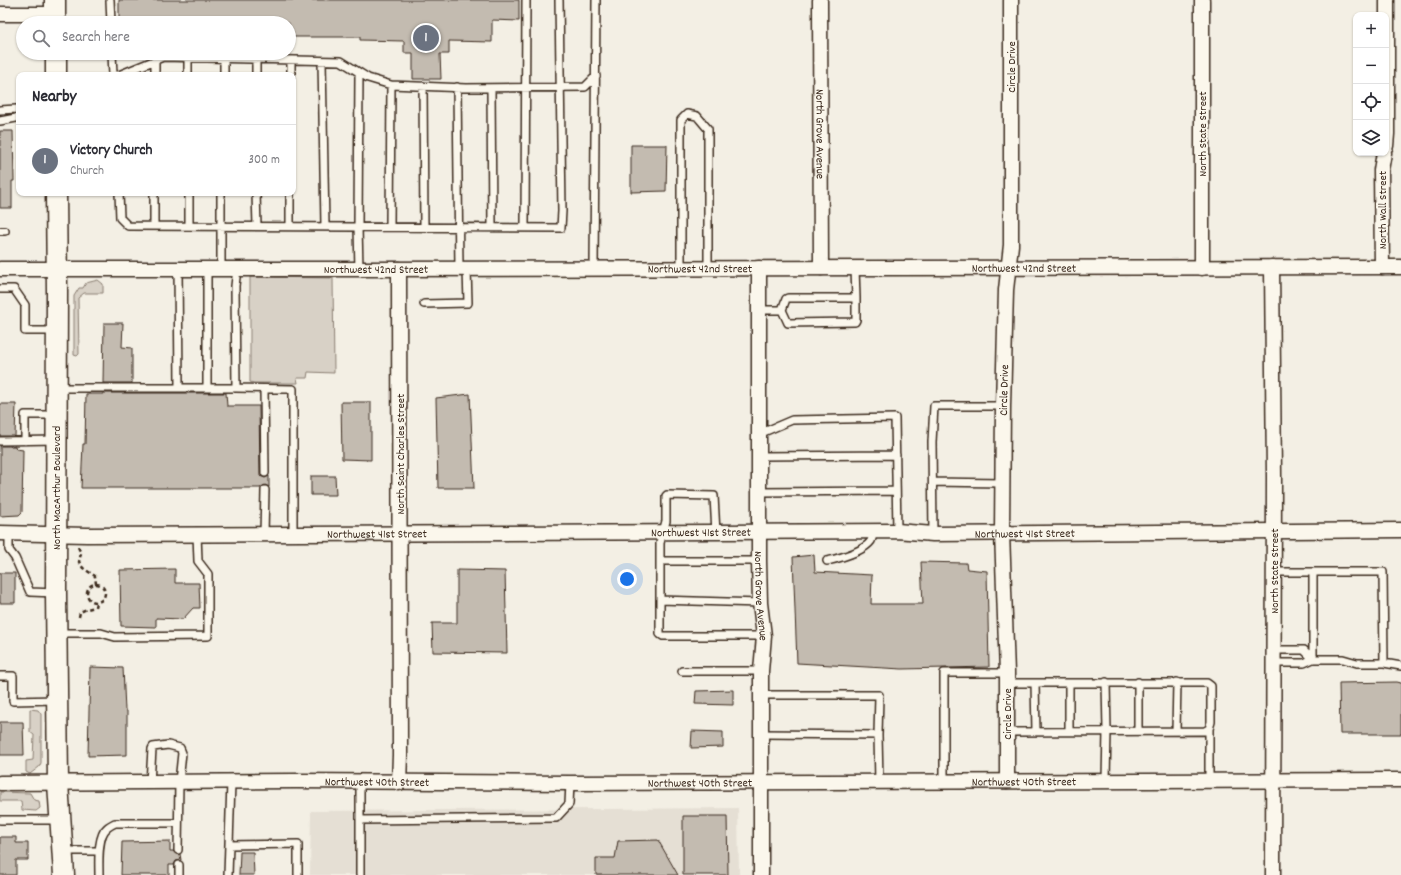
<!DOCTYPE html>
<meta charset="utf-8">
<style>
:root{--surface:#fff;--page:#f2f2f3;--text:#2b2b33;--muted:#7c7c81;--line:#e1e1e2;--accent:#2563eb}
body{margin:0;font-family:Dekko,sans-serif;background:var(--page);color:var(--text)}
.controls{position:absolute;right:12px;top:12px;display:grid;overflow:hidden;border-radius:8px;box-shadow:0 1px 3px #0004}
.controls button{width:36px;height:36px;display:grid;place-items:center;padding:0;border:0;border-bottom:1px solid var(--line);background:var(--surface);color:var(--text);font:20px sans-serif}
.you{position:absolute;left:627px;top:579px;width:14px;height:14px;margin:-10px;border:3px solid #fff;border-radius:50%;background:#1a73e8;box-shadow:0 0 0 6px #1a73e833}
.badge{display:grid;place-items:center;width:26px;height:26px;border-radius:50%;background:var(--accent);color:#fff;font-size:13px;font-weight:700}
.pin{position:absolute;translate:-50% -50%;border:2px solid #fff;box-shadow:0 1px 4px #0006}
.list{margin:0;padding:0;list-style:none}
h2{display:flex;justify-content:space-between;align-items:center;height:52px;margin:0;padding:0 16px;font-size:17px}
h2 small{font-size:13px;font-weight:400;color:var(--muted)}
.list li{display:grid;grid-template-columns:26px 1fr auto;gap:12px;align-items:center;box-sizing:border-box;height:72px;padding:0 16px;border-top:1px solid var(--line)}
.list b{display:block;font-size:15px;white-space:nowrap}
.list p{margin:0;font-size:13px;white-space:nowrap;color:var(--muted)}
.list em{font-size:13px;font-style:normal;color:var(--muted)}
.icon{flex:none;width:22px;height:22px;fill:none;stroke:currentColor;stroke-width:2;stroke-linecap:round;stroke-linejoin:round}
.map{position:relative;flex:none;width:1401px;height:875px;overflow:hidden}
.search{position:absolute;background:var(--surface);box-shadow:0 1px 3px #0004;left:16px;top:16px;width:280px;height:44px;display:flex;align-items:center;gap:10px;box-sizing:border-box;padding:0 14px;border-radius:22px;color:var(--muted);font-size:15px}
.panel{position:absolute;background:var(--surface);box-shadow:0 1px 3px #0004;left:16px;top:72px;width:280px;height:124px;border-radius:8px}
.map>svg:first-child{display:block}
.built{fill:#e5dfd4}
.green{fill:#d8d1c6;stroke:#8a7e72}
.building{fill:#c3bbb0;stroke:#3b2a1e}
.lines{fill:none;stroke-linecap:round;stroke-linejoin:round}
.service-casing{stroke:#3b2a1e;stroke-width:10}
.minor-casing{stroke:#3b2a1e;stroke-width:17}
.secondary-casing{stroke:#3b2a1e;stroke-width:23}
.path{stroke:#3b2a1e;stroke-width:2.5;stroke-dasharray:4 3;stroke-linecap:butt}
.service{stroke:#fbf7ec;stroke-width:7}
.minor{stroke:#fbf7ec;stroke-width:14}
.secondary{stroke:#fbf7ec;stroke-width:20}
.labels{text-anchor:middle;stroke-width:4;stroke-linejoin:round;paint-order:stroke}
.street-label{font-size:12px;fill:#3b2a1e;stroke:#fbf7ec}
</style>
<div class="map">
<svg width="1401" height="875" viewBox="0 0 1401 875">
<rect width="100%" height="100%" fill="#f3efe4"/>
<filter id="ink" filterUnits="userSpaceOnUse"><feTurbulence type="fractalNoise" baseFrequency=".025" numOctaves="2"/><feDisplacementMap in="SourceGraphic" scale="8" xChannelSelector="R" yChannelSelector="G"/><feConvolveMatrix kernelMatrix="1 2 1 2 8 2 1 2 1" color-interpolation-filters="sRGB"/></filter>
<g filter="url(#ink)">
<path class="built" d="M 738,808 L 739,875 L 310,875 L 311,811 Z"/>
<path class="green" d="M 250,277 L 333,278 L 334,373 L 308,372 L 307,378 L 297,378 L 298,383 L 254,383 L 250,382 Z
M 98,280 L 103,284 L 103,293 L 84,293 L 78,298 L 79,354 L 77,356 L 74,355 L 74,296 L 79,288 L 83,288 L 86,283 Z
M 30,709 L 38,710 L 41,714 L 41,763 L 39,767 L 30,774 L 26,772 L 26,761 L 33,760 L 34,735 L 30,732 Z
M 0,792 L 30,793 L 34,800 L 39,801 L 40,808 L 36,811 L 22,810 L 21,801 L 0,801 Z"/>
<path class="building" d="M 119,0 L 519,0 L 519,21 L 492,20 L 492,42 L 449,41 L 449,54 L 440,54 L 441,79 L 413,79 L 413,53 L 404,53 L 404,41 L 360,40 L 360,37 L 289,37 L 289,23 L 119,23 Z
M 0,131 L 13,131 L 14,181 L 12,181 L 12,208 L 0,208 Z
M 631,145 L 667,145 L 666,191 L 631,192 Z
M 104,323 L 123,323 L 122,347 L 132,348 L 132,383 L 103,383 Z
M 103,393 L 226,393 L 227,406 L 259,406 L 260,476 L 265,478 L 269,476 L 269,487 L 265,485 L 260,488 L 81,488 L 83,444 L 85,444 L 86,394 L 103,394 Z
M 470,394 L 474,488 L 438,488 L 436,398 Z
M 341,402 L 371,402 L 371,460 L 342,459 Z
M 0,404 L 16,404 L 15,436 L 0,436 Z
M 0,446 L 15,446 L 16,449 L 23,450 L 22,512 L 19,515 L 0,516 Z
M 311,476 L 335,476 L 336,495 L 311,495 Z
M 814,555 L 815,572 L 872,575 L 871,604 L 923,604 L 921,562 L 966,563 L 967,569 L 987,571 L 989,667 L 902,669 L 797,663 L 793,557 Z
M 175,569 L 175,583 L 199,583 L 200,608 L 193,608 L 183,619 L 156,618 L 156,627 L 121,626 L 120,570 Z
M 457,570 L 505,571 L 507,653 L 433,652 L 432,623 L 457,623 Z
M 0,573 L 15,573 L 15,603 L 0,603 Z
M 90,667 L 123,668 L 125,710 L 127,711 L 127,755 L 88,756 Z
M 1397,682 L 1401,683 L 1401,734 L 1340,734 L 1339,683 Z
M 733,690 L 733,705 L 695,704 L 696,691 Z
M 0,722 L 23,722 L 24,755 L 0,755 Z
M 692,731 L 723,732 L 723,747 L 691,748 Z
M 683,816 L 727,816 L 728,875 L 683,875 Z
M 0,837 L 16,837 L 16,843 L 28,843 L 28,860 L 16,860 L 16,875 L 0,875 Z
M 658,840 L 678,875 L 596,875 L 596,858 L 615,858 L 618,841 Z
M 170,841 L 170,851 L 173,851 L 176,854 L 180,854 L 181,860 L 176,861 L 174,865 L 169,865 L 169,875 L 121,875 L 122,842 Z
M 240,852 L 253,852 L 254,875 L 239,875 Z"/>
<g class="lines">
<defs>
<path id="service" d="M 110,0 L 111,23
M 112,53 L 113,75
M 188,58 L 188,75
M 256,59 L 256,75
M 322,61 L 325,226
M 359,73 L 358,227 L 359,269
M 115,75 L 119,75 L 163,57 L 341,61 L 368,78 L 391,85 L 466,88 L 585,87 L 596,76
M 155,75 L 155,60
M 224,75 L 224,59
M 291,75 L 291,60
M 423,86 L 424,227
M 457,87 L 459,269
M 491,88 L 492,227
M 0,110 L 16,109 L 19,111
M 0,121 L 16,118 L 19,116
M 119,193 L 120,218 L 128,226 L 561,228 L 562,211 L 559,0
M 189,193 L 189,226
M 256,193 L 257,226
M 154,226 L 154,193
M 290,226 L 290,193
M 390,227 L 391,85
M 525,227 L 526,0
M 0,231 L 5,231
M 178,268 L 179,388
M 594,268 L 596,0
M 681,268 L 681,120 L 687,114 L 697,116 L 708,129 L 708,268
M 855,268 L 856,298
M 207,269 L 207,388
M 221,269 L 221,193
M 0,289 L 14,289 L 25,305 L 25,331 L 56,331
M 788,298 L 856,298 L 856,320 L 855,322 L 788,323 L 782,310 L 786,299 Z
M 424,304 L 468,303 L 467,269
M 759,310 L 782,310
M 57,388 L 236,388 L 293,389 L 293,534
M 236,388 L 235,286 L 237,269
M 264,389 L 265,473
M 759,434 L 792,420 L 895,418 L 897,531
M 0,441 L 56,440
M 25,441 L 25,415 L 55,415
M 760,456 L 896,455
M 933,482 L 1002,483
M 760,492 L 896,491
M 9,533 L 9,550 L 15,558 L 30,592 L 55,593
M 716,533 L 714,496 L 667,495 L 666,496 L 666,521 L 660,543 L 660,634 L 663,636 L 764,636
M 264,534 L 265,490
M 933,534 L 932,442 L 934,406 L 1003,406
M 660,561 L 759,561
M 827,561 C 840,558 863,552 871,541 C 872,539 873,534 874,532
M 1274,572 L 1313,572 L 1313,659 L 1343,659 L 1357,663 L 1384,663 L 1401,666
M 1313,572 L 1383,572 L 1384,663
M 660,600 L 760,603
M 57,633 L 101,633 L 115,637 L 208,636 L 208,574 L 198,561 L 197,534
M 1273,663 L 1304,663 L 1313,659 L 1304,650 L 1274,650
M 682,671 L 761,671
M 0,676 L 13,676 L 13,701 L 56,700
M 1138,682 L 1138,731
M 1007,683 L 1207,683 L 1211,686 L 1211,722 L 1209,729 L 1205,731 L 1007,732
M 1035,683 L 1036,732
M 1069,683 L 1069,731
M 761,695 L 879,695 L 878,735 L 761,734
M 1209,729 L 1209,780
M 1176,731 L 1177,682
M 878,735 L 879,782
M 1106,780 L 1107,731 L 1106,682
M 360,781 L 360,875
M 944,781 L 944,673 L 1007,673
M 150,783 L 152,749 L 153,747 L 168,745 L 180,748 L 182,753 L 179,782 L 178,850
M 0,820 L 55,820
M 360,820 L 556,818 L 569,804 L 570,783
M 229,845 L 298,844 L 298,875
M 63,851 L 99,851
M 179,865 L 179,875
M 99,875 C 99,863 97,836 107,828 C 109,826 113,824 115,823 L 178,823
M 228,875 L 231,782"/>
<g id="minor">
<path id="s1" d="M 820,0 L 821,268"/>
<path d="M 1202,0 L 1202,268"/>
<path d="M 0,14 L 55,14"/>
<path d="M 1386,146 L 1387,134 L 1387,0"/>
<path d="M 1272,267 L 1274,477 L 1273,875"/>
<path d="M 1382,267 L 1381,170 L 1384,153"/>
<path id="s2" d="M 759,268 L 759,561 L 760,603 L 764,636 L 761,671 L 761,875"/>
<path id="s3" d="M 0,269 L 359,269 L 1401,267"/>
<path id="s4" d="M 0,533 L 87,535 L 897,531 L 933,534 L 1401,530"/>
<path id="s5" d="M 1007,781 L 1007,673 L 1002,533 L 1003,406 L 1006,290 L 1011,245 L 1011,0"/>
<path id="s6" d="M 0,783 L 296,781 L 570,783 L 1401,780"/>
<path d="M 399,783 L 400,755 L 399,269"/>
</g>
<path id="secondary" d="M 55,0 L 55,23
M 56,53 L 56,75
M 56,193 L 57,291 L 56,593 L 58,783 L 64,875"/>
</defs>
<use href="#service" class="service-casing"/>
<use href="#minor" class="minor-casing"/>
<use href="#secondary" class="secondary-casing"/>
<path class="path" d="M 78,547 L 81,553 L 79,562 L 83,568 L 95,576 L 96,584
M87 593a9 9 0 1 1 18 0a9 9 0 1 1-18 0Z
M 79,617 L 80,612 L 87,609 L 95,607 L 96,602"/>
<use href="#service" class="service"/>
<use href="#minor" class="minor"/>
<use href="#secondary" class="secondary"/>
</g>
</g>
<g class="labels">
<g class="street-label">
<text transform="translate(1011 67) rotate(-90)" y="4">Circle Drive</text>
<text dy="4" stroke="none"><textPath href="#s1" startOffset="134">North Grove Avenue</textPath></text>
<text transform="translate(1202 134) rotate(-90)" y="4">North State Street</text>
<text transform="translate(1382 210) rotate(-90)" y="4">North Wall Street</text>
<text dy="4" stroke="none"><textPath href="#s3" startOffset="700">Northwest 42nd Street</textPath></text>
<text dy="4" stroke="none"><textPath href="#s3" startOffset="1024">Northwest 42nd Street</textPath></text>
<text dy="4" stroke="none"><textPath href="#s3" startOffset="376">Northwest 42nd Street</textPath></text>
<text dy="4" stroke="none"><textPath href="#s5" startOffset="391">Circle Drive</textPath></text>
<text transform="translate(400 454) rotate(-90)" y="4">North Saint Charles Street</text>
<text transform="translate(56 488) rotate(-90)" y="4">North MacArthur Boulevard</text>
<text dy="4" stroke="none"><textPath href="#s4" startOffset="701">Northwest 41st Street</textPath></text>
<text dy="4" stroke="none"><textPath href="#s4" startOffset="1025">Northwest 41st Street</textPath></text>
<text dy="4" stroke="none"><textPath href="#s4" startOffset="377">Northwest 41st Street</textPath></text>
<text transform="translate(1274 571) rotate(-90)" y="4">North State Street</text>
<text dy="4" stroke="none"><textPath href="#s2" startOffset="328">North Grove Avenue</textPath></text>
<text transform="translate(1007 714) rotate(-90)" y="4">Circle Drive</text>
<text dy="4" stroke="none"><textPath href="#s6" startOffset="1024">Northwest 40th Street</textPath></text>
<text dy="4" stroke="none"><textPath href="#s6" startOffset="377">Northwest 40th Street</textPath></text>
<text dy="4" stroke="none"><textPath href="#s6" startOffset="700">Northwest 40th Street</textPath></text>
</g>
</g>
</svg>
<div class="controls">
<button>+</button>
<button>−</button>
<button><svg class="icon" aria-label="locate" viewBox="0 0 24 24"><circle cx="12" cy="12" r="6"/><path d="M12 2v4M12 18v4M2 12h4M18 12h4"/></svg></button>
<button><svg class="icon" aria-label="layers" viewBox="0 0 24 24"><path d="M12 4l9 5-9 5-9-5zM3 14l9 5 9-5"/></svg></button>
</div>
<div class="you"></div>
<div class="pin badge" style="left:426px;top:38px;background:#6b7280">1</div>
<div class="search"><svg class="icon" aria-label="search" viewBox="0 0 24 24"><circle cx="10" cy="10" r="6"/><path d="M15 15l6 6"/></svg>Search here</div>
<section class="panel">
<h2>Nearby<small></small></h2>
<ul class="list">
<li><span class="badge" style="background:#6b7280">1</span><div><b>Victory Church</b><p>Church</p></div><em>300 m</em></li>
</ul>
</section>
</div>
